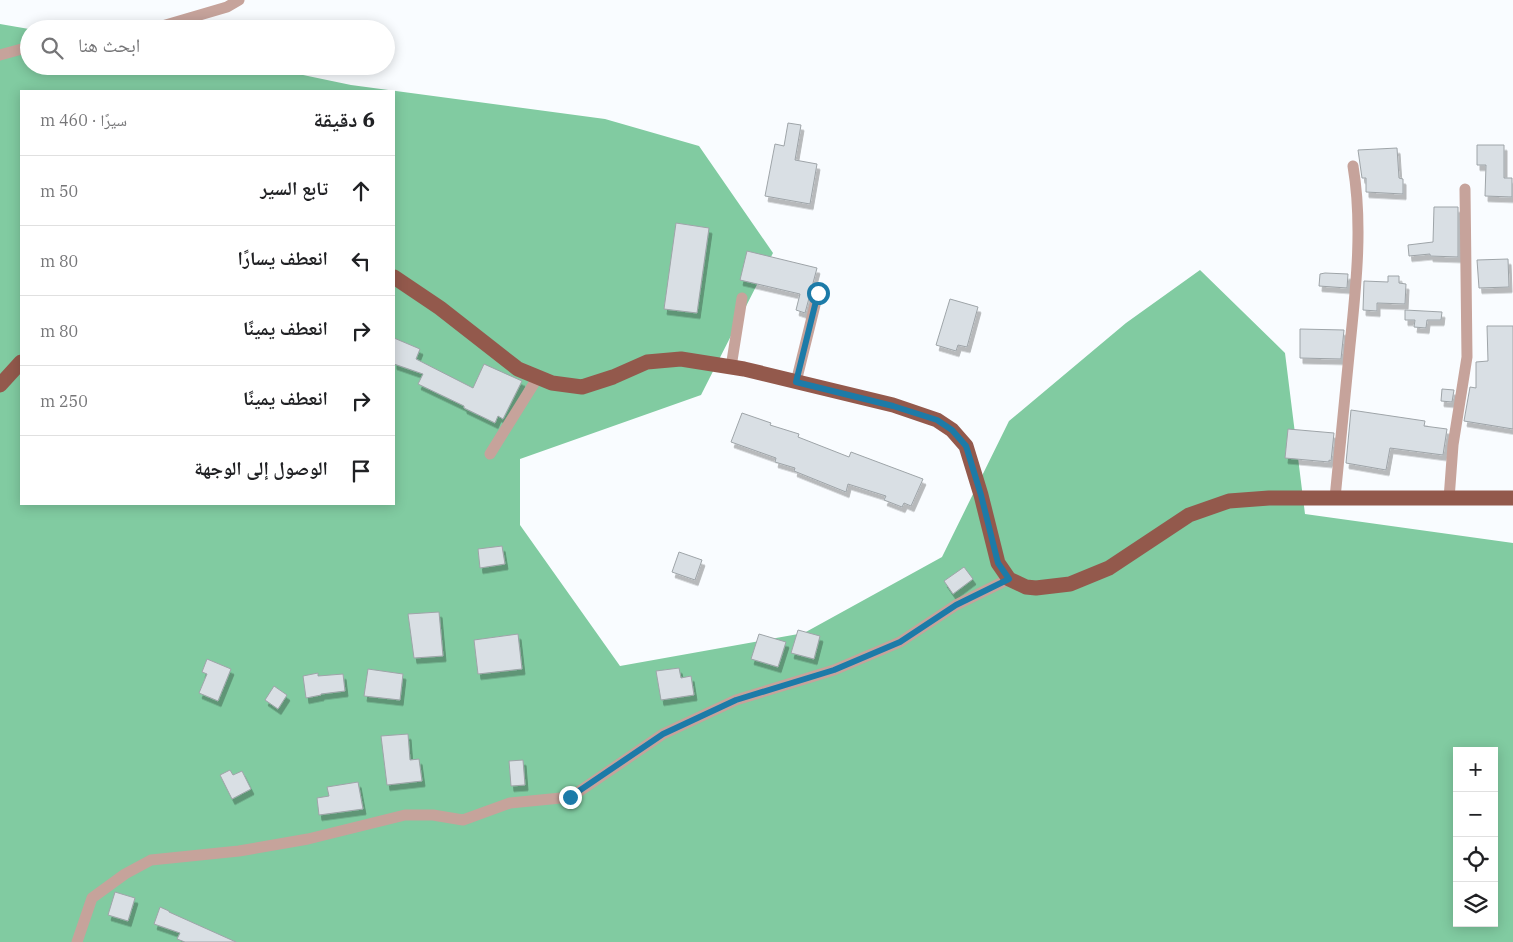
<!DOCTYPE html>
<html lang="ar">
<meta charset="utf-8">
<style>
:root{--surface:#fff;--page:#f2f2f2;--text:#202124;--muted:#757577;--line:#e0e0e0}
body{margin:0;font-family:"IBM Plex Serif","Noto Naskh Arabic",serif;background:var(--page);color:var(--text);direction:rtl}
.controls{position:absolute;right:15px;bottom:15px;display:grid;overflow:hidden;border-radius:0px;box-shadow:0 2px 12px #0003}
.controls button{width:45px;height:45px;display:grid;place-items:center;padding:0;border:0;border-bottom:1px solid var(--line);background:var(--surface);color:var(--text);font:25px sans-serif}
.stop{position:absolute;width:15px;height:15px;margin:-11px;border:4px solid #1c7ba8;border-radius:50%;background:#fff}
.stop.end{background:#1c7ba8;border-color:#fff;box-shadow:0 1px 5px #0008}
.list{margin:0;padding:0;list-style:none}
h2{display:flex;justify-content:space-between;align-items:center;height:65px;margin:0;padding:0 20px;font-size:21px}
h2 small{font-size:16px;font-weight:400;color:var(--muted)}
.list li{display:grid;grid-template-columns:32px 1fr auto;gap:15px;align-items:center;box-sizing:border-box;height:70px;padding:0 20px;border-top:1px solid var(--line)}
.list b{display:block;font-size:19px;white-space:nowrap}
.list em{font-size:16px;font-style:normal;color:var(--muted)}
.icon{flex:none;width:28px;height:28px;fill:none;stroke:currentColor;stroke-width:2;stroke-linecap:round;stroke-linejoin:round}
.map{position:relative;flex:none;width:1513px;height:942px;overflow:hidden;direction:ltr}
.search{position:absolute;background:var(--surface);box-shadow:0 2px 12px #0003;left:20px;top:20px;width:375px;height:55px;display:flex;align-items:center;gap:12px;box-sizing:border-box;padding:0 18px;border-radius:28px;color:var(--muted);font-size:19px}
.panel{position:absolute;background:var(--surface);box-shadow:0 2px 12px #0003;left:20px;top:90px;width:375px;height:415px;border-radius:0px;direction:rtl}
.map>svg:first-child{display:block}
.forest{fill:#81cba1;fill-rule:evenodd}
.building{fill:#d9dfe4;stroke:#9ea4a8;filter:url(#shadow)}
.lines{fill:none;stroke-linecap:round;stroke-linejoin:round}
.street{stroke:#c6a39b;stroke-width:11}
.primary{stroke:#93594c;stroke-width:15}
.route{stroke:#1c7ba8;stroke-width:6}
</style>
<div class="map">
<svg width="1513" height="942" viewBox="0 0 1513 942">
<defs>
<filter id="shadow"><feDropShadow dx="3" dy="5.5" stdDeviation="0" flood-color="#0004"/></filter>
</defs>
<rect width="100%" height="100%" fill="#f9fcff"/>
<path class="forest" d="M 0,24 L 29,29 L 29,66 L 260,66 L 351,85 L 605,119 L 699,146 L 773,253 L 701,395 L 520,459 L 520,525 L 620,666 L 804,633 L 942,557 L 1009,421 L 1126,323 L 1200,270 L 1285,353 L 1305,514 L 1513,543 L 1513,942 L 0,942 ZM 21,91 L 394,91 L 394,504 L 21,504 ZM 1457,751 L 1494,751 L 1494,923 L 1457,923 Z"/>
<path class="building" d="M 788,123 L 801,125 L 795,160 L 817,164 L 810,204 L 765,196 L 775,144 L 784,146 Z
M 1477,145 L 1504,145 L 1504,178 L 1512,178 L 1512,197 L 1485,196 L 1486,165 L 1477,165 Z
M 1397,148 L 1399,178 L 1403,179 L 1403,194 L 1366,192 L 1366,178 L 1362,178 L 1358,150 Z
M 1434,207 L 1458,207 L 1458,257 L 1430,256 L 1430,254 L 1409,256 L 1408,245 L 1433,242 Z
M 676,223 L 709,228 L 697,313 L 664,309 Z
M 747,251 L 817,268 L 805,313 L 796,310 L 800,294 L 740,280 Z
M 1508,259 L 1509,287 L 1479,288 L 1477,260 Z
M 1325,273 L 1348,274 L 1347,288 L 1319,286 L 1320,274 Z
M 1388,276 L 1399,276 L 1399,283 L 1406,284 L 1405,304 L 1377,303 L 1377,311 L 1363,310 L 1364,281 L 1388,282 Z
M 950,299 L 978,307 L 967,347 L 958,345 L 956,351 L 936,345 Z
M 1405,310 L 1442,312 L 1441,320 L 1427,320 L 1426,328 L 1414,327 L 1415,320 L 1405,320 Z
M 1487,326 L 1513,326 L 1513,429 L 1464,421 L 1470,387 L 1476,388 L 1476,362 L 1488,361 Z
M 1300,329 L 1344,330 L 1341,359 L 1300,358 Z
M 394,338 L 420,349 L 416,359 L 473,388 L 484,364 L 522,381 L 503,419 L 498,416 L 495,423 L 464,408 L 464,406 L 418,384 L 423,374 L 394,364 Z
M 1442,389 L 1454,390 L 1452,402 L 1441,401 Z
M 1351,410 L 1425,421 L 1424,426 L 1447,429 L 1443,455 L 1390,448 L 1386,470 L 1346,463 Z
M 742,413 L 771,423 L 770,425 L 799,434 L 798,437 L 849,457 L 851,452 L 923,479 L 911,506 L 904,503 L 902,507 L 884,500 L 886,496 L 848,484 L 846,492 L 794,471 L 795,468 L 775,462 L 776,458 L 731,442 Z
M 1288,429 L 1334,433 L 1331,461 L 1329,460 L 1329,462 L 1285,458 Z
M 502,546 L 505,564 L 480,568 L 478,549 Z
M 679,552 L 702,560 L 695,580 L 672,572 Z
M 964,567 L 973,579 L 953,594 L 944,581 Z
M 439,612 L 443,656 L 414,658 L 408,614 Z
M 798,630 L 820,636 L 814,659 L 791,653 Z
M 518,634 L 522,669 L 478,674 L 474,640 Z
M 759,634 L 786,642 L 778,667 L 751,659 Z
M 207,659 L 231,669 L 218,701 L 199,693 L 207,674 L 202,672 Z
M 679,668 L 681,678 L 691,676 L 694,695 L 661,700 L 656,671 Z
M 368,669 L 403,674 L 400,700 L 364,696 Z
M 318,673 L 318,676 L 343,674 L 345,691 L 321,694 L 321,695 L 306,698 L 303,676 Z
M 274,686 L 287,695 L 278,709 L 265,700 Z
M 408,734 L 410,760 L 419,759 L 422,781 L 387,785 L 381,736 Z
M 523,760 L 525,785 L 511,786 L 509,761 Z
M 230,770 L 233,775 L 242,771 L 251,789 L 232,799 L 220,775 Z
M 358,782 L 363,809 L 319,815 L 317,798 L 329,796 L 327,787 Z
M 115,892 L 135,898 L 128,921 L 108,915 Z
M 160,907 L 169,911 L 169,912 L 236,942 L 185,942 L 177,939 L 180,933 L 154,924 Z"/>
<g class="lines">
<path class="street" d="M 152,29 L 227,7 L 239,0
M 0,55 L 29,47
M 731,367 L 742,298
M 796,382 L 818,293
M 490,454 L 538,377
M 1335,498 C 1340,447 1345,396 1350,345 C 1356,287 1363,225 1353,166
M 1449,499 L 1453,445 L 1467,357 L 1465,189
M 77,942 L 92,898 L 125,874 L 151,860 L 239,851 L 308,839 L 405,815 L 433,815 L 463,820 L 510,803 L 571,797 L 663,734 L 736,700 L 834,670 L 900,642 L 956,605 L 1009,579"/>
<path class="primary" d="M 394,277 L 440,308 L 518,369 L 552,383 L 582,387 L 613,377 L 647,362 L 681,359 L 744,369 L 893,405 L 937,420 L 952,430 L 966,446 L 981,495 L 998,563 L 1009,579 L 1026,587 L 1036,588 L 1070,584 L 1109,568 L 1189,515 L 1229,501 L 1269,498 L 1513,498
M 0,385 L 21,362"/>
</g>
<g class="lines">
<path class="route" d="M 570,797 L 663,734 L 736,700 L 834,670 L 900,642 L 956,605 L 1009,579 L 998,563 L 981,495 L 966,446 L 952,430 L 937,420 L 893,406 L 796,382 L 818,293"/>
</g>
</svg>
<div class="controls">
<button>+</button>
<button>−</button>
<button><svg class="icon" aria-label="locate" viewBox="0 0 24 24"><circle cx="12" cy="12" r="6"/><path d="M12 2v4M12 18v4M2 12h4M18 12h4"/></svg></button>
<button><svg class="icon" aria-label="layers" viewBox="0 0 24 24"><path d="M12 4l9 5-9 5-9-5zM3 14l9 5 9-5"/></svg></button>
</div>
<div class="stop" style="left:818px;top:293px"></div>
<div class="stop end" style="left:570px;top:797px"></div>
<div class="search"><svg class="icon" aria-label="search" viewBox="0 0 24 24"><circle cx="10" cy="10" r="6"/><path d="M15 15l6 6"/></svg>ابحث هنا</div>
<section class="panel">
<h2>6 دقيقة<small>سيرًا · 460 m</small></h2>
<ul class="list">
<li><svg class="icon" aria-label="ahead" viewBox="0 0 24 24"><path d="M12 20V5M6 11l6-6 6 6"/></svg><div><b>تابع السير</b></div><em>50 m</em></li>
<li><svg class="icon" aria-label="left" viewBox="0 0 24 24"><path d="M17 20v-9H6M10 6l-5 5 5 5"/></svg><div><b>انعطف يسارًا</b></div><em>80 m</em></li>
<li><svg class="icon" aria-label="right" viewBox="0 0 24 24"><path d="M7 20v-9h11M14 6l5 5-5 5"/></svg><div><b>انعطف يمينًا</b></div><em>80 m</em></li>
<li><svg class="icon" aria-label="right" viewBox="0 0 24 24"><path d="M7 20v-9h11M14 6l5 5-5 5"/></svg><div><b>انعطف يمينًا</b></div><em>250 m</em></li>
<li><svg class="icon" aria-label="arrive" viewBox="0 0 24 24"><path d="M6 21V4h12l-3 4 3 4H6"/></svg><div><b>الوصول إلى الوجهة</b></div></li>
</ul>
</section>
</div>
